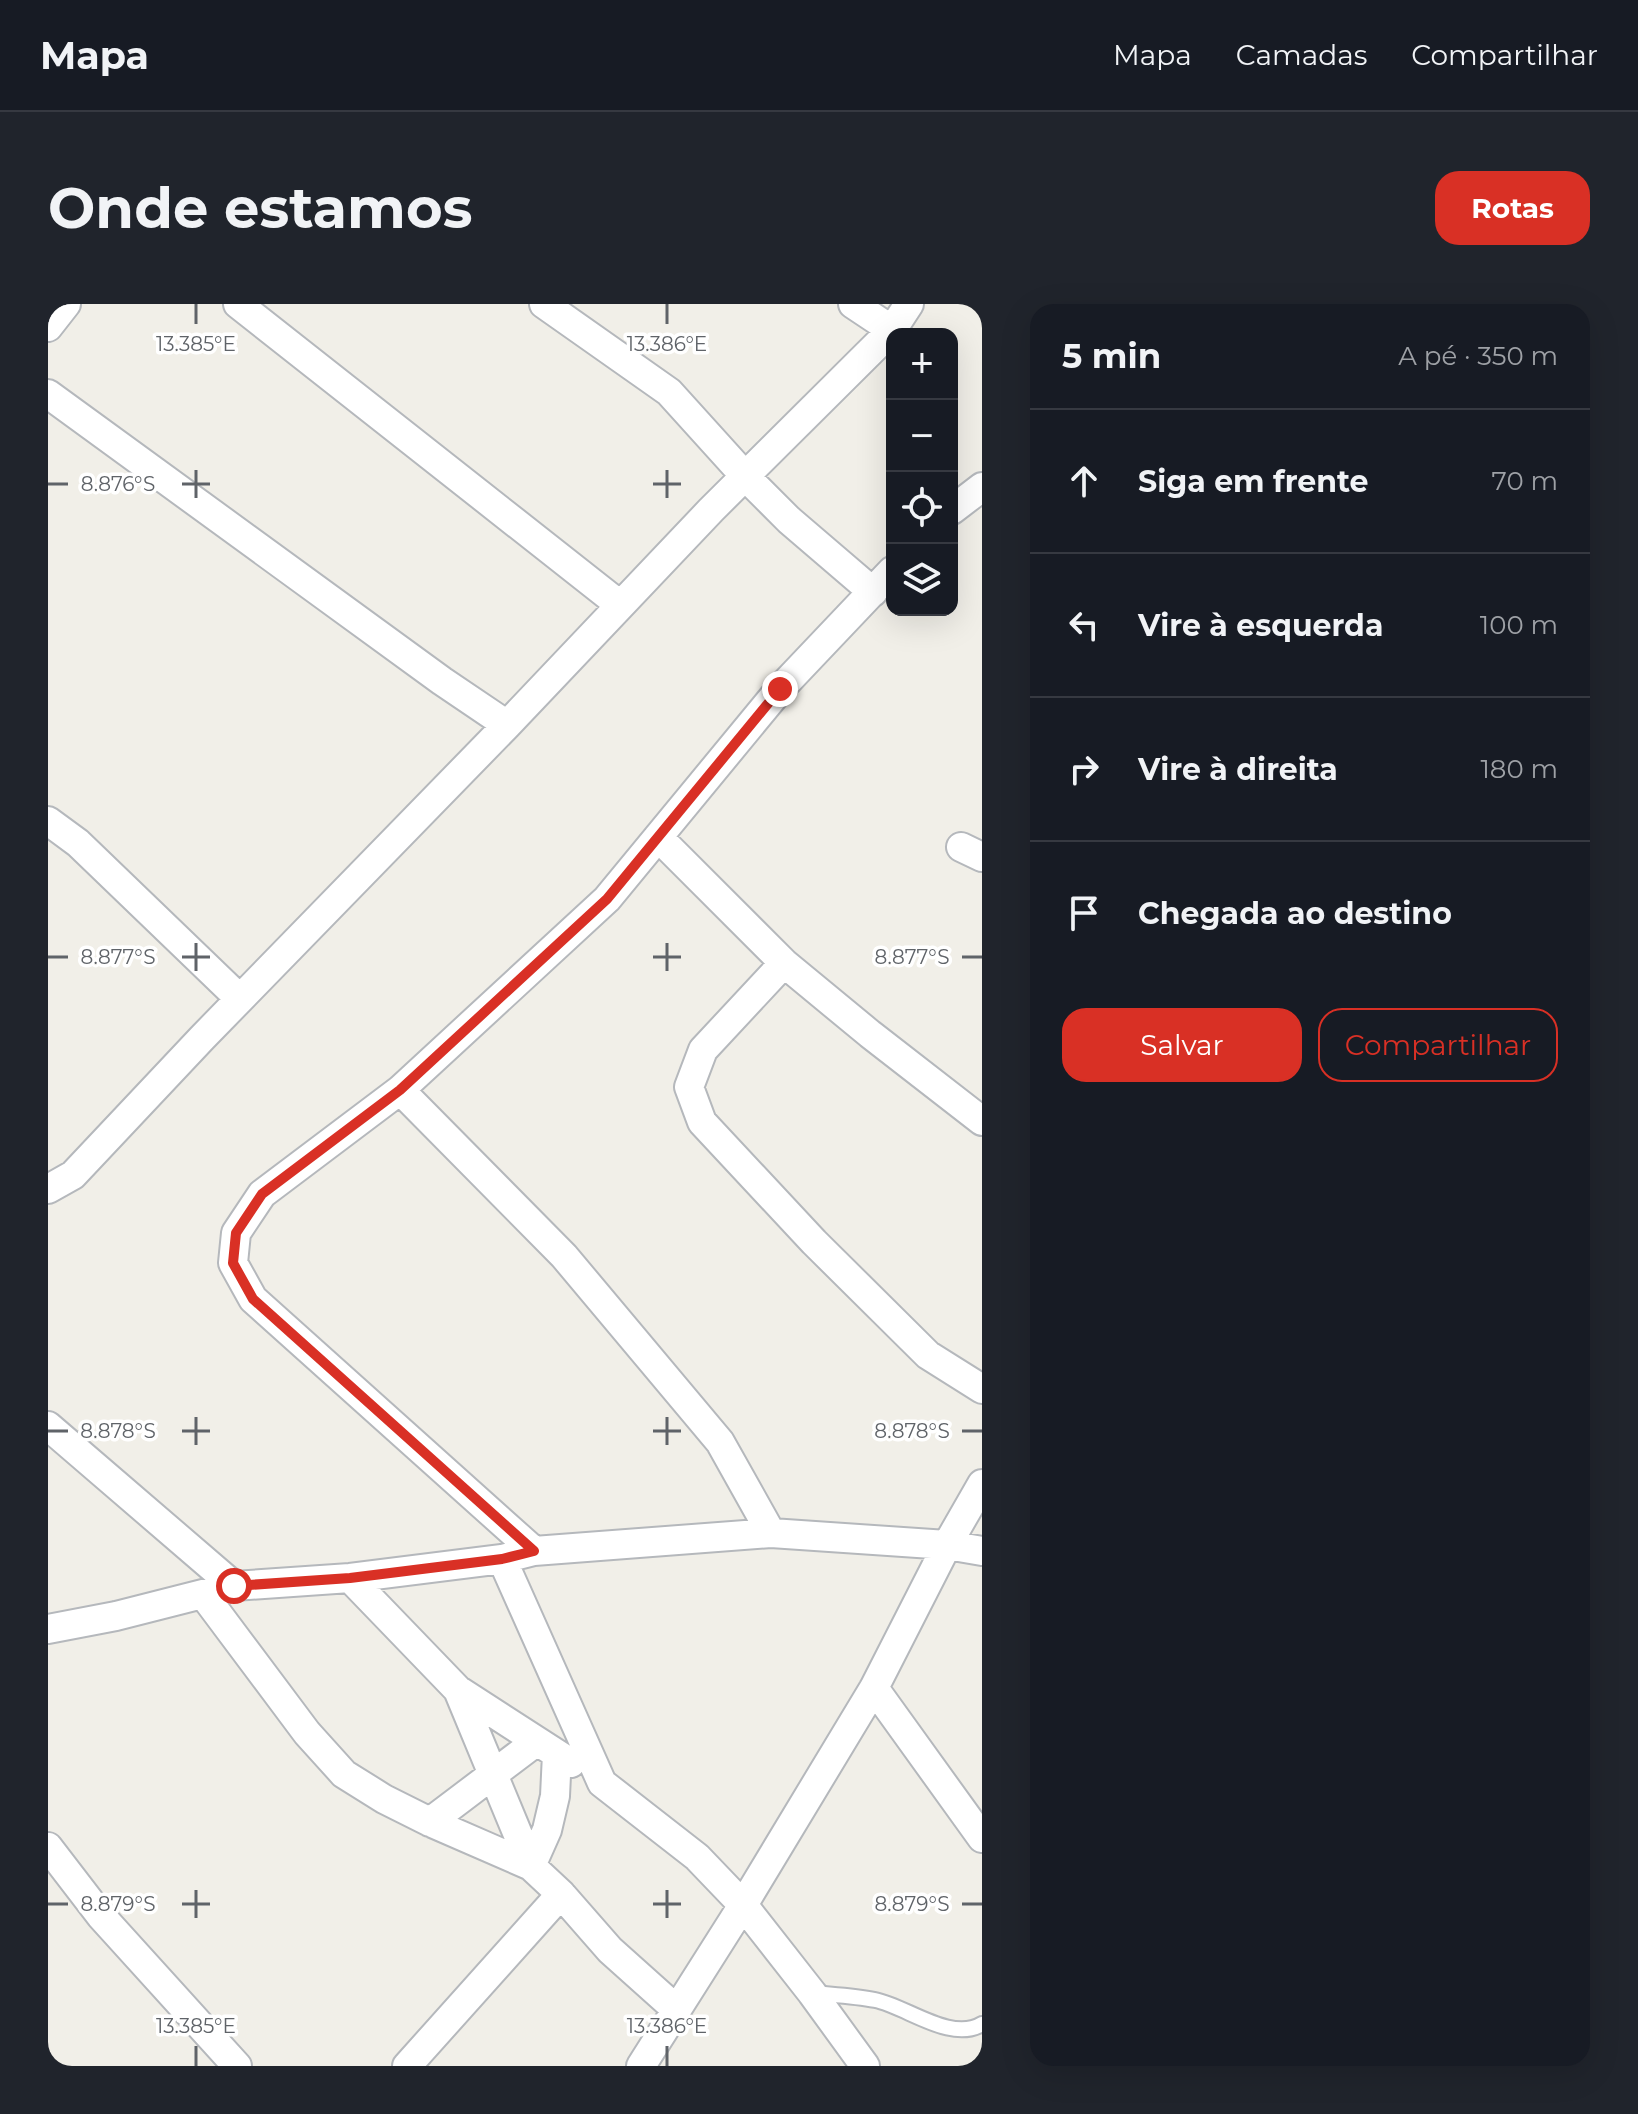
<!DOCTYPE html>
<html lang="pt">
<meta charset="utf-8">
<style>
:root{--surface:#171b24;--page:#20242c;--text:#f1f3f6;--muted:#9ea1a6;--line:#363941;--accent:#d93025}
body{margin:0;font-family:Montserrat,sans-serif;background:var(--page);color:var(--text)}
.controls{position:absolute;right:24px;top:24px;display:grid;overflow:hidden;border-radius:16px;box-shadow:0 8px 32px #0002}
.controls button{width:72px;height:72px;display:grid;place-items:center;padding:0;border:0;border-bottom:2px solid var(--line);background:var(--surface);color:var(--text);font:40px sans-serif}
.stop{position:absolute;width:24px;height:24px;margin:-18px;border:6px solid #d93025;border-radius:50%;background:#fff}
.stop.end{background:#d93025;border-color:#fff;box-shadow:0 2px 8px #0008}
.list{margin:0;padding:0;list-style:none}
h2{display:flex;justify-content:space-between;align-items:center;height:104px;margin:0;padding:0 32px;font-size:34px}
h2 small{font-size:26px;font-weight:400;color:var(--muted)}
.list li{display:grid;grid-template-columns:52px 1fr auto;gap:24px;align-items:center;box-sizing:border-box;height:144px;padding:0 32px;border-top:2px solid var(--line)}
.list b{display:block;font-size:30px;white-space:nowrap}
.list em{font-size:26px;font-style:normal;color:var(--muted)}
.actions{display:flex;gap:16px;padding:24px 32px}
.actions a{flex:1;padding:18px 0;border:2px solid var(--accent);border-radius:24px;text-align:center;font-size:28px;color:var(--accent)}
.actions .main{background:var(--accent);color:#fff}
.icon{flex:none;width:44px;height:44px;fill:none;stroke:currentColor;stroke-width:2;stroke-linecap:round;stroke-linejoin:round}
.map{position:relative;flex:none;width:934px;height:1762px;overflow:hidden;border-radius:24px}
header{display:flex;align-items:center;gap:48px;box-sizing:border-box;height:112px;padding:0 40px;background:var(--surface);border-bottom:2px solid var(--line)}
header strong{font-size:38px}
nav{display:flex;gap:44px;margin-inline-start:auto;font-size:28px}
.intro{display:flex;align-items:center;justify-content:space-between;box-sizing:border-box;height:192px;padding:0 48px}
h1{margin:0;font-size:56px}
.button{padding:20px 36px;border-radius:24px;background:var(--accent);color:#fff;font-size:28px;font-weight:700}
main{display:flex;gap:48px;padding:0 48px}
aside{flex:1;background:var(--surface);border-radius:24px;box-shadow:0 8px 32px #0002}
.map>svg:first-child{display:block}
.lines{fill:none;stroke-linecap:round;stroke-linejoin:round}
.service-casing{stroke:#b5b8bc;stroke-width:18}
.minor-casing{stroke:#b5b8bc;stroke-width:32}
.service{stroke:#fff;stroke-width:14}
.minor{stroke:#fff;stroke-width:28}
.route{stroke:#d93025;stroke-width:10}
.ticks{fill:none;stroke:#5f6368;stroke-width:3}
.ticks-label{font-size:20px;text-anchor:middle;fill:#5f6368;stroke:#fff;stroke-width:7;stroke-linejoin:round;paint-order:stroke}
</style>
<header>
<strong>Mapa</strong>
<nav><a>Mapa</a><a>Camadas</a><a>Compartilhar</a></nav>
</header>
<div class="intro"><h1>Onde estamos</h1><a class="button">Rotas</a></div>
<main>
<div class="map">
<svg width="934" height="1762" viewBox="0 0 934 1762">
<rect width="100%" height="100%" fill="#f1efe8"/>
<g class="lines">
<defs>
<path id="service" d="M 765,1689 C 785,1691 807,1692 827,1696 C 858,1702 903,1739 934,1720"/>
<path id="minor" d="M 190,0 L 572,301
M 496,0 L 621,88 L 697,172 L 741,216 L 825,288
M 805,0 L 844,26
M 0,23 L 18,0
M 0,90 L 394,377 L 459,421
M 904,206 L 934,183
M 0,517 L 30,539 L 192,695
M 610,533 L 736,659 L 822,730 L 934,817
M 913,543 L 934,553
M 736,659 L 655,746 L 641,783 L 654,818 L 766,938 L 880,1051 L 934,1085
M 352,786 L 516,952 L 672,1138 L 723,1229
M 0,885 L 25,871 L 154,734 L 459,421 L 663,206 L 844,26 L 861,0
M 0,1122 L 186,1282
M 486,1247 L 205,995 L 185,959 L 188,929 L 214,890 L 352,786 L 559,595 L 732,385 L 844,267
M 454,1255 L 554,1479 L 649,1553 L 695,1601 L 764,1689 L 817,1762
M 302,1274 L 410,1386 L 523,1459
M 155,1290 L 259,1429 L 296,1470 L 336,1495 L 382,1518 L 483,1562 L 499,1526 L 507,1492 L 509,1450
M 0,1325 L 68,1312 L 186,1282 L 302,1274 L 454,1255 L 486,1247 L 723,1229 L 899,1241 L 934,1247
M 826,1384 L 934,1534
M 410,1386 L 483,1562 L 513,1590 L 562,1646 L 629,1706
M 382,1518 L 489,1437
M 0,1543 L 53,1612 L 189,1762
M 359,1762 L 513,1590
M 593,1762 L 695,1601 L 826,1384 L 899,1241 L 934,1180"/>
</defs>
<use href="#service" class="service-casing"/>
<use href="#minor" class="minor-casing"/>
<use href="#service" class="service"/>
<use href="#minor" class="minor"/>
</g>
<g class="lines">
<path class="route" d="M 186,1282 L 302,1274 L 454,1255 L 486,1247 L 205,995 L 185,959 L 188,929 L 214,890 L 352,786 L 559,595 L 732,385"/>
</g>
<path class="ticks" d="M 148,0 L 148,20M 619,0 L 619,20M 148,166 L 148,194M 619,166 L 619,194M 0,180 L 20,180M 134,180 L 162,180M 605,180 L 633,180M 148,639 L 148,667M 619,639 L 619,667M 0,653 L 20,653M 134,653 L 162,653M 605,653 L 633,653M 914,653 L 934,653M 148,1113 L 148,1141M 619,1113 L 619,1141M 0,1127 L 20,1127M 134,1127 L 162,1127M 605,1127 L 633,1127M 914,1127 L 934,1127M 148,1586 L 148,1614M 619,1586 L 619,1614M 0,1600 L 20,1600M 134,1600 L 162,1600M 605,1600 L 633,1600M 914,1600 L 934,1600M 148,1742 L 148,1762M 619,1742 L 619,1762"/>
<g class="ticks-label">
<text x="148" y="47">13.385°E</text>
<text x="619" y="47">13.386°E</text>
<text x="70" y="187">8.876°S</text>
<text x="70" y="660">8.877°S</text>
<text x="864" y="660">8.877°S</text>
<text x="70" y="1134">8.878°S</text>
<text x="864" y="1134">8.878°S</text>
<text x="70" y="1607">8.879°S</text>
<text x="864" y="1607">8.879°S</text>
<text x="148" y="1729">13.385°E</text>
<text x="619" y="1729">13.386°E</text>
</g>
</svg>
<div class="controls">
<button>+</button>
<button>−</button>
<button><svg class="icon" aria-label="locate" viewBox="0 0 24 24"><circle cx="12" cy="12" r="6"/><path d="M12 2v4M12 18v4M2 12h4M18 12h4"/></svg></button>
<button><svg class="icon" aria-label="layers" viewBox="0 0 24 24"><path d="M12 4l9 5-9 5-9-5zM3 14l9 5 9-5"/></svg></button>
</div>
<div class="stop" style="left:186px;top:1282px"></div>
<div class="stop end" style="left:732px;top:385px"></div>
</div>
<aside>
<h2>5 min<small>A pé · 350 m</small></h2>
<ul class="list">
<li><svg class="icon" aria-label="ahead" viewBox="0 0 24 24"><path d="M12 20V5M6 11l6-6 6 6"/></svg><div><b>Siga em frente</b></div><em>70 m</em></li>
<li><svg class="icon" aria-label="left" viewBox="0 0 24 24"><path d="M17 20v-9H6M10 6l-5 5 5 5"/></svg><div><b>Vire à esquerda</b></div><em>100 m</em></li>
<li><svg class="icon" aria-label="right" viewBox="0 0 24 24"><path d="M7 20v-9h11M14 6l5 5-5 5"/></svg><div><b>Vire à direita</b></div><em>180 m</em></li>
<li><svg class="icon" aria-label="arrive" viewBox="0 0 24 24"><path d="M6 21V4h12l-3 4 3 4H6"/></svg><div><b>Chegada ao destino</b></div></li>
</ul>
<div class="actions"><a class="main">Salvar</a><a>Compartilhar</a></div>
</aside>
</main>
